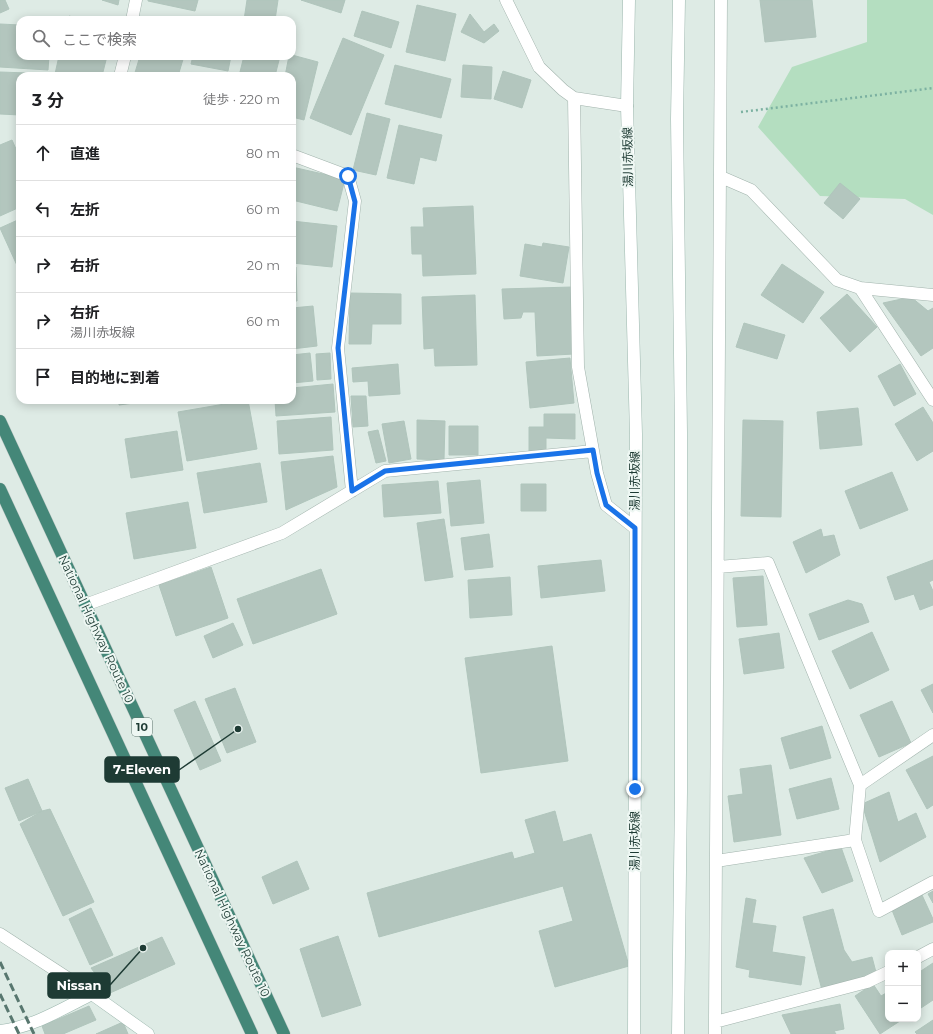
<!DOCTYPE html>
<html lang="ja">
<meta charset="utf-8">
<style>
:root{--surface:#fff;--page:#f2f2f2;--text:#202124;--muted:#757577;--line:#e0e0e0}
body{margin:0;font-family:Montserrat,"Noto Sans JP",sans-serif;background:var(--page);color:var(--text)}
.controls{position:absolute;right:12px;bottom:12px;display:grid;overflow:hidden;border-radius:8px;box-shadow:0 2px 10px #0003}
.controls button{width:36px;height:36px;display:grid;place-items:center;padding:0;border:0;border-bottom:1px solid var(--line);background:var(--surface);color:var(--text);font:20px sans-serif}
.stop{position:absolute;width:12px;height:12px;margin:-9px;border:3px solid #1a73e8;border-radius:50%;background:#fff}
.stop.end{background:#1a73e8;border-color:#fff;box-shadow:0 1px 4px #0008}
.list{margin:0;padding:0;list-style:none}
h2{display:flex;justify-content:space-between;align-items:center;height:52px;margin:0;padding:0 16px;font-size:17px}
h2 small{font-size:13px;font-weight:400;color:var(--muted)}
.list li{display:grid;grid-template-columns:26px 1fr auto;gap:12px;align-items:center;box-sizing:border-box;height:56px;padding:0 16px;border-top:1px solid var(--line)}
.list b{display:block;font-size:15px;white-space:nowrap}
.list p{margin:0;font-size:13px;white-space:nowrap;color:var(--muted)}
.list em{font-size:13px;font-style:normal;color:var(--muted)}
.icon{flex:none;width:22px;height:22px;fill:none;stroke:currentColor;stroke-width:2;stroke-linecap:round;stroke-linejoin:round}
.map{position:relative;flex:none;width:933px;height:1034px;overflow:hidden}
.search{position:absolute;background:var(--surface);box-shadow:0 2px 10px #0003;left:16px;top:16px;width:280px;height:44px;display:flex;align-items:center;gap:10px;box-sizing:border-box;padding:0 14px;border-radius:12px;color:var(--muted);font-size:15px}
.panel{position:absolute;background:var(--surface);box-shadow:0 2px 10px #0003;left:16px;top:72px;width:280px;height:332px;border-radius:12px}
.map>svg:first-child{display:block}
.green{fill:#b4dec0}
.building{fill:#b3c6be;stroke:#b0c5bc}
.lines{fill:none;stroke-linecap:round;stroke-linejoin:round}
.minor-casing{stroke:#a1b3ac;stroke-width:13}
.secondary-casing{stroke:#9cb7ae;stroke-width:13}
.trunk-casing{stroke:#c0c8c6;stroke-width:13}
.path{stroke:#7cb1a1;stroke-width:2.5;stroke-dasharray:2 3;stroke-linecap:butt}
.minor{stroke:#fff;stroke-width:12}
.secondary{stroke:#fff;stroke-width:12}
.trunk{stroke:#448778;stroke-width:12}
.rail{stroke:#58776f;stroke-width:3;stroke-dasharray:8 4;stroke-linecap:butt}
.route{stroke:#1a73e8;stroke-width:5}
.labels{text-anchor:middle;stroke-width:4;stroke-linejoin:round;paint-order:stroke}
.shield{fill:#eef7f3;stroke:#5c736d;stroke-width:1}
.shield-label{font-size:11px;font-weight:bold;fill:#1e3b34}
.street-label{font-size:12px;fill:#1e3b34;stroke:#eef7f3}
.leader{fill:none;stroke:#1e3b34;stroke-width:1.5}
.callout-dot{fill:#1e3b34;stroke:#eef7f3;stroke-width:1.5}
.callout{fill:#1e3b34;stroke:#1e3b34;stroke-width:1.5}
.callout-label{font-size:13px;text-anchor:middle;font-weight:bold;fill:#fff}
</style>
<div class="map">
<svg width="933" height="1034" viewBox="0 0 933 1034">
<rect width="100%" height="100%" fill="#deebe5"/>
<path class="green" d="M 867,0 L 933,0 L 933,215 L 905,199 L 820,196 L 758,127 L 792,67 L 867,42 Z"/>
<path class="building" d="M 0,0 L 5,0 L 9,9 L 0,13 Z
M 102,0 L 119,0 L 118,5 Z
M 148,0 L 198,0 L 195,11 L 148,1 Z
M 247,0 L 278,0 L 275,20 L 244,20 Z
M 301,0 L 345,0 L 341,13 Z
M 760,0 L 812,0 L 816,37 L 765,42 Z
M 417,5 L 456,14 L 445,61 L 406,52 Z
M 362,11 L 399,22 L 391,48 L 354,36 Z
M 470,14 L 484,32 L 494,24 L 499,31 L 484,43 L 461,32 Z
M 69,16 L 84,20 L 68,20 Z
M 0,24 L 20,25 L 20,56 L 49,56 L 48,70 L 0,67 Z
M 343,38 L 384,55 L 351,135 L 310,118 Z
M 292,55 L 318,62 L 304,120 L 292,117 L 292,76 L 285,76 L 289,56 Z
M 59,56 L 107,56 L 102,76 L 65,76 L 55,74 Z
M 140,56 L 184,56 L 178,76 L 134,76 Z
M 193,56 L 231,56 L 228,71 L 191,64 Z
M 244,56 L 280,56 L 275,76 L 239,76 Z
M 395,65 L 451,79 L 441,118 L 385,104 Z
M 463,65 L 492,67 L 491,99 L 461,97 Z
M 503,71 L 531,80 L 522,108 L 494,99 Z
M 0,72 L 55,74 L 55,76 L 20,76 L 20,115 L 0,114 Z
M 367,113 L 390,119 L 376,175 L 353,170 Z
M 399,125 L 442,135 L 436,161 L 420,157 L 414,184 L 387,178 Z
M 12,140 L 20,158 L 20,207 L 0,216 L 0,145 Z
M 292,167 L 345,179 L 337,211 L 292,200 Z
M 840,183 L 860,199 L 843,219 L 824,203 Z
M 473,206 L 476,274 L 423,276 L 422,254 L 412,254 L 411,227 L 424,227 L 423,208 Z
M 20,219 L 20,272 L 0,228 Z
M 292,221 L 337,226 L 332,267 L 292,263 Z
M 543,243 L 569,247 L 563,283 L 520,276 L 525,244 L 542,247 Z
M 782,264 L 824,292 L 803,323 L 761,295 Z
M 292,267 L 296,267 L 297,301 L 292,301 Z
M 572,287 L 574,354 L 537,356 L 535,312 L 523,312 L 521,318 L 504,319 L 502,289 Z
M 350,293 L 401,294 L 401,324 L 372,324 L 371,344 L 349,344 Z
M 847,294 L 877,327 L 850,352 L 820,318 Z
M 475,295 L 477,365 L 435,366 L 434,348 L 424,349 L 422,297 Z
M 911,297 L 928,311 L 933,308 L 933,348 L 921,356 L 883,303 Z
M 313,306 L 317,346 L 292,349 L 292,308 Z
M 744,323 L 785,335 L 777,359 L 736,347 Z
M 310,353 L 313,381 L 292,383 L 292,355 Z
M 330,353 L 331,379 L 317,380 L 316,354 Z
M 570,358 L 574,403 L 530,408 L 526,362 Z
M 398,364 L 400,394 L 369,396 L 368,381 L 353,382 L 352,368 Z
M 900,364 L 916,394 L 894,406 L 878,376 Z
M 333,384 L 335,412 L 276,416 L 275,400 L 292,400 L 292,388 Z
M 351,396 L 366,396 L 368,426 L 353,427 Z
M 119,400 L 149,400 L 149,401 L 119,405 Z
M 248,400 L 257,449 L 187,461 L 178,412 Z
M 923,407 L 933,423 L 933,451 L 917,461 L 895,424 Z
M 858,408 L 862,445 L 820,449 L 817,412 Z
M 544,414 L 575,414 L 575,439 L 546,438 L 546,452 L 529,452 L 529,427 L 544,427 Z
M 331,417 L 333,450 L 279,454 L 277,421 Z
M 417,420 L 445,421 L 444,460 L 417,459 Z
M 743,420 L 783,421 L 781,517 L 741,516 Z
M 404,421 L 411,459 L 389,463 L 382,424 Z
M 449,426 L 478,426 L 478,455 L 449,455 Z
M 378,430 L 386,461 L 376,463 L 368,432 Z
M 177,431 L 183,470 L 131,478 L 125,439 Z
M 333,456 L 337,487 L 286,510 L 281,462 Z
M 260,463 L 267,502 L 204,513 L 197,473 Z
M 892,472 L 908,510 L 860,529 L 845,491 Z
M 480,480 L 484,523 L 451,526 L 447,483 Z
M 438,481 L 441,513 L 384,517 L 382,485 Z
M 521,484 L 546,484 L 546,511 L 521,511 Z
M 188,502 L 196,548 L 134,559 L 126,513 Z
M 444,519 L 453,577 L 425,581 L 417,523 Z
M 821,529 L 823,537 L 834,535 L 840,555 L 806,573 L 793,542 Z
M 489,534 L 493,567 L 465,570 L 461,538 Z
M 601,560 L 605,591 L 541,598 L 538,566 Z
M 933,560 L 933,580 L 929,582 L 933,591 L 933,605 L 920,610 L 914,594 L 895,600 L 887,577 Z
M 211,567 L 228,618 L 176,636 L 159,585 Z
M 321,569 L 337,614 L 253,644 L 237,599 Z
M 763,576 L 767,625 L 737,627 L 733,578 Z
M 510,577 L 512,615 L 470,618 L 468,580 Z
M 848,600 L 862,604 L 869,622 L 819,640 L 809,614 Z
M 233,623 L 243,645 L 213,658 L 204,636 Z
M 872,632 L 889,670 L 850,689 L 832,651 Z
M 779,633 L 784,668 L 744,674 L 739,639 Z
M 552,646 L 568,761 L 481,773 L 465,658 Z
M 933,684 L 933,713 L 921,690 Z
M 235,688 L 256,742 L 227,753 L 205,699 Z
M 195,701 L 221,761 L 200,770 L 174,710 Z
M 892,701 L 911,743 L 879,757 L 860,715 Z
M 822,726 L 831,758 L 790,769 L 781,738 Z
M 933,756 L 933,805 L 927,809 L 906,770 Z
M 771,765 L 781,835 L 734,842 L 728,796 L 743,794 L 740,769 Z
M 831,778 L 839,809 L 797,819 L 789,789 Z
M 28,779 L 42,811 L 19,821 L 5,788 Z
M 889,792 L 898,822 L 916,813 L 926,837 L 880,862 L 862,804 Z
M 50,809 L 94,902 L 63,916 L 20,824 L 42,811 Z
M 555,811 L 563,842 L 591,834 L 629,966 L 555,987 L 539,931 L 573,921 L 563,886 L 379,937 L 367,893 L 512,852 L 514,859 L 535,853 L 525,820 Z
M 841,847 L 853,881 L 822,893 L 804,858 Z
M 297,861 L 309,889 L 273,904 L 262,877 Z
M 933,891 L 933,903 L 928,894 Z
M 922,895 L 933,919 L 933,922 L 902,935 L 892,910 Z
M 746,898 L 756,900 L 752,923 L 776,926 L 772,952 L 805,957 L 801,985 L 749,977 L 750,970 L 736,967 Z
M 91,908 L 113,955 L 90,965 L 69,919 Z
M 833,909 L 844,950 L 852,962 L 872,957 L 877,976 L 822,990 L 803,917 Z
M 338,936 L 361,1005 L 322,1017 L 300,949 Z
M 162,937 L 175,964 L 110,993 L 91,968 Z
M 933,963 L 933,1000 L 918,1010 L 918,973 Z
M 873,984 L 881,996 L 888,992 L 888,1019 L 903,1019 L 880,1034 L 855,996 Z
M 840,1004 L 844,1029 L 834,1031 L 836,1034 L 791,1034 L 782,1015 Z
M 89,1006 L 96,1020 L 63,1034 L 45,1034 L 42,1026 Z
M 933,1020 L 933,1034 L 917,1034 L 915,1032 Z
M 123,1022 L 128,1034 L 96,1034 Z"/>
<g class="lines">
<defs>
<path id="minor" d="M 506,0 L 539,67 L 563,90 L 574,98 L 627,106
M 132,20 L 136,0
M 120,76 L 125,56
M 574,98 L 578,367 L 597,473 L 606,505 L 635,528
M 292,155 L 348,176 L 355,201 L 338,348 L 352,491
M 721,177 L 751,190 L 837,280 L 860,288 L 933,295
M 860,288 L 933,400
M 718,567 L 768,563 L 860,785 L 933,735
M 85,605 L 282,533 L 385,471 L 593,451
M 855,840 L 879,911 L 933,882
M 716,861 L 855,840 L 860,785
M 0,934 L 92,994
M 918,957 L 933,949
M 715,1022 L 721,0
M 715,1034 L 715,1022 L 867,982 L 888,972"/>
<path id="secondary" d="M 629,0 L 627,106 L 636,434 L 634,1034
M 0,1031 C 33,1027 62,1009 92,994 L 148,1034
M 678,1034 L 681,792 L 681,433 L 677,119 L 679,0"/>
<path id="trunk" d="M 0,421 L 284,1034
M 0,489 L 252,1034"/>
</defs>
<use href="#minor" class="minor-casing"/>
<use href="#secondary" class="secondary-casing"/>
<use href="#trunk" class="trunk-casing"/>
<path class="path" d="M 741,112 L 933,88"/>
<use href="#minor" class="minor"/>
<use href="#secondary" class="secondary"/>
<use href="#trunk" class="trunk"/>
<path class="rail" d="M 0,962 L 34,1034
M 0,994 L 19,1034"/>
</g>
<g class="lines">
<path class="route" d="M 348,176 L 355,202 L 338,348 L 352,491 L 385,471 L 593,450 L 597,473 L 606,505 L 635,528 L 635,789"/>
</g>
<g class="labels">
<rect class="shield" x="132" y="718" width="20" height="18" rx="3"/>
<g class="shield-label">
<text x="142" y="731">10</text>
</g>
<g class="street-label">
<text transform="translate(628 157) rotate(-91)" y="4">湯川赤坂線</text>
<text transform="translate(635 481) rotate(-90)" y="4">湯川赤坂線</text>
<text transform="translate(96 629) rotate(65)" y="4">National Highway Route 10</text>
<text transform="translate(635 841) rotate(-90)" y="4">湯川赤坂線</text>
<text transform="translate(232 923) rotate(65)" y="4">National Highway Route 10</text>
</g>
</g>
<path class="leader" d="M238 729L179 770M143 948L110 985"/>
<g class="callout-dot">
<circle cx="238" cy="729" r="4"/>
<circle cx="143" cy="948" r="4"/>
</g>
<g class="callout">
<rect x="105" y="757" width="74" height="25" rx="4"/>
<rect x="48" y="973" width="62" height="25" rx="4"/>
</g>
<g class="callout-label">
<text x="142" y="774">7-Eleven</text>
<text x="79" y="990">Nissan</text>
</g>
</svg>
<div class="controls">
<button>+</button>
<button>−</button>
</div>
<div class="stop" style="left:348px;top:176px"></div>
<div class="stop end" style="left:635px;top:789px"></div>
<div class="search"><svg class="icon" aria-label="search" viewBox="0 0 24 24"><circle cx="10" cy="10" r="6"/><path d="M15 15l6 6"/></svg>ここで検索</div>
<section class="panel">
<h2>3 分<small>徒歩 · 220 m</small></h2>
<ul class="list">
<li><svg class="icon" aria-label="ahead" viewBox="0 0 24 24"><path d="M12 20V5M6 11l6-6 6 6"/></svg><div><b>直進</b></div><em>80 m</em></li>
<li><svg class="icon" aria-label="left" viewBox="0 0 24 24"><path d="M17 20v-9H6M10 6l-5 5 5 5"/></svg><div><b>左折</b></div><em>60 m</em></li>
<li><svg class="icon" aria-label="right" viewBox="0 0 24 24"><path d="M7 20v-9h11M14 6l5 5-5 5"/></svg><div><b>右折</b></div><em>20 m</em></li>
<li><svg class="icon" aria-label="right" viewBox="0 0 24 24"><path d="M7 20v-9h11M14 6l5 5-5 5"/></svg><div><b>右折</b><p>湯川赤坂線</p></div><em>60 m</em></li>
<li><svg class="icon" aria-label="arrive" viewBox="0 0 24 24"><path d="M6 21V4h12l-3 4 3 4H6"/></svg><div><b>目的地に到着</b></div></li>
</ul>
</section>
</div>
